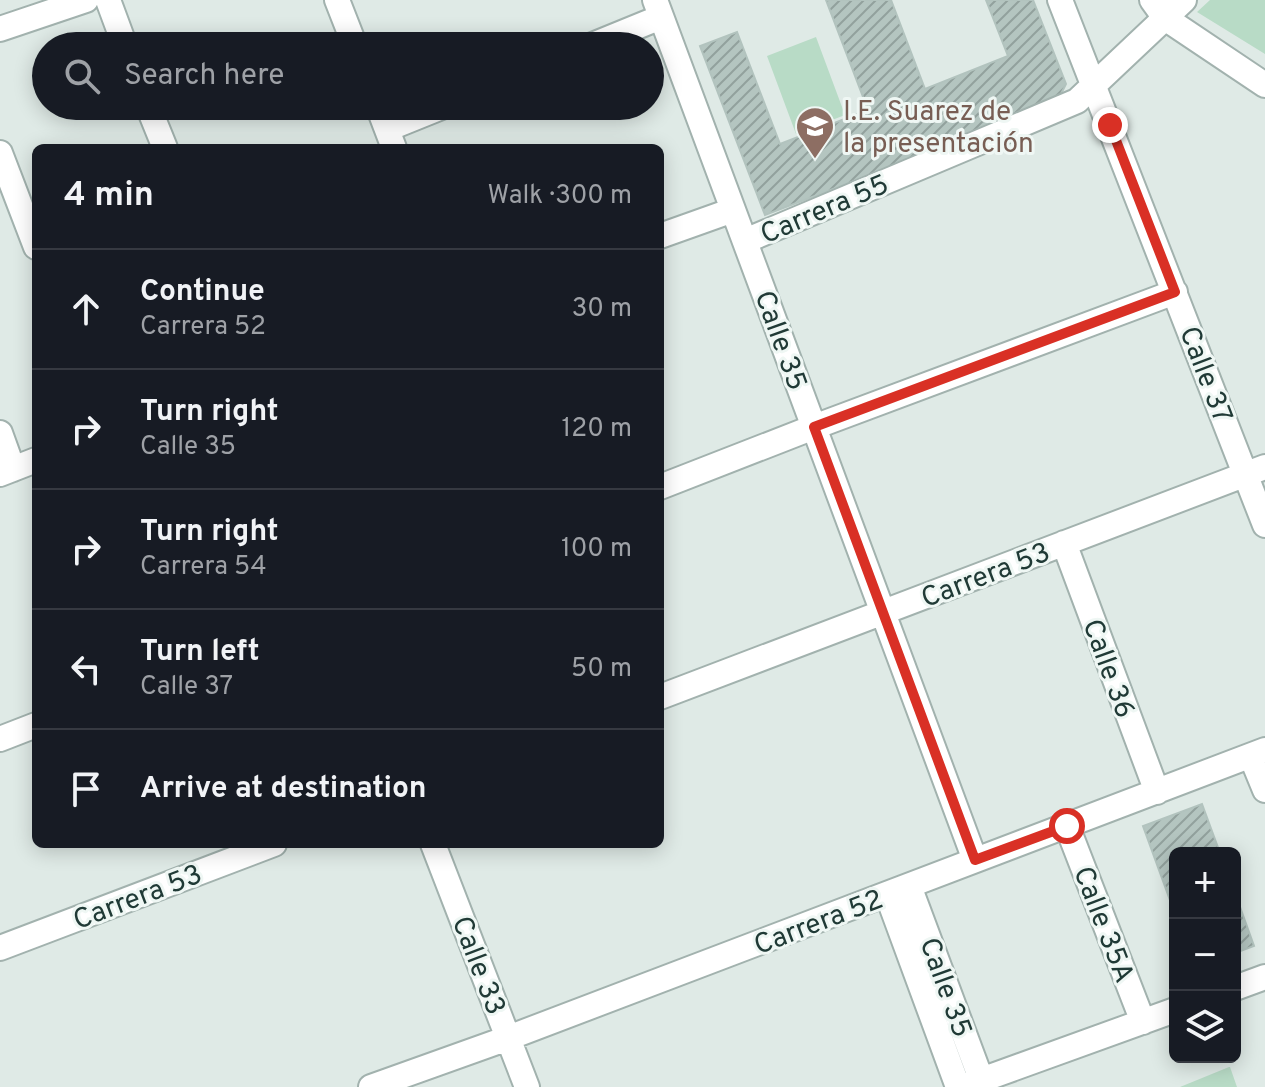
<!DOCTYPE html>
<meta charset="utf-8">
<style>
:root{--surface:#171b24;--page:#242831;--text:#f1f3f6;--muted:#9ea1a6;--line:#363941}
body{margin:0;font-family:Overpass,sans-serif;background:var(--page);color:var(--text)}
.controls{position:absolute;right:24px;bottom:24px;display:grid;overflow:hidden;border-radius:12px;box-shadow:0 4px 20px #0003}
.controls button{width:72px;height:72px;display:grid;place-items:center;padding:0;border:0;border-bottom:2px solid var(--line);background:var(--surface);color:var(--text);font:40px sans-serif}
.stop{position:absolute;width:24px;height:24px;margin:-18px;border:6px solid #d93025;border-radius:50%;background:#fff}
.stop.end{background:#d93025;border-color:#fff;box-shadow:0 2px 8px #0008}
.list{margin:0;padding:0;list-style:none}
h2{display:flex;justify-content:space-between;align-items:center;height:104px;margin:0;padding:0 32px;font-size:34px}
h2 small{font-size:26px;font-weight:400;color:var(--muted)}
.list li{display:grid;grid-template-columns:52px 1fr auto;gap:24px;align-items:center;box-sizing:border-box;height:120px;padding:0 32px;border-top:2px solid var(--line)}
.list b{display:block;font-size:30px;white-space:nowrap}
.list p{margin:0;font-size:26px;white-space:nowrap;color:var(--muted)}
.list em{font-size:26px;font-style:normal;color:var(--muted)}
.icon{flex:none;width:44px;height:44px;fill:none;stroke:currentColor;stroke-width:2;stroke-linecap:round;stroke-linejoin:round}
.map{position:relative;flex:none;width:1265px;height:1087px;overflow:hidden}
.search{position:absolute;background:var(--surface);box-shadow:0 4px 20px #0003;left:32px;top:32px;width:632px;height:88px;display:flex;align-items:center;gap:20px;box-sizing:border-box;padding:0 28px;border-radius:44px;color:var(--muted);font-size:30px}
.panel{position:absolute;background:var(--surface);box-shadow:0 4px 20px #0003;left:32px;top:144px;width:632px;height:704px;border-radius:12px}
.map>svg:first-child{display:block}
.green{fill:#b8dbc6}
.building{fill:url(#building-hatch);stroke:#b2c3be;stroke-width:2}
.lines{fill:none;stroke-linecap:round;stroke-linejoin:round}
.minor-casing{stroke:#a2b2ae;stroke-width:28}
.minor{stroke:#fff;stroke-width:24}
.route{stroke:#d93025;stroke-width:10}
.labels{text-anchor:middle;stroke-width:6;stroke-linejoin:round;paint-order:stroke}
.education-label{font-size:28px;fill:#785e54;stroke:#eff7f4;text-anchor:start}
.street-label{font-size:28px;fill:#203a36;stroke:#eff7f4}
</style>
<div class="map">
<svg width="1265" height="1087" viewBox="0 0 1265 1087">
<defs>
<pattern id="building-hatch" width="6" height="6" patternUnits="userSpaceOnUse" patternTransform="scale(2)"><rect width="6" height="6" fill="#b4c5c0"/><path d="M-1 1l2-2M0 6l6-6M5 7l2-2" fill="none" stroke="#92a19d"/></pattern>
</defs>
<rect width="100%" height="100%" fill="#dfeae6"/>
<path class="green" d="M 1210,0 L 1265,0 L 1265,54 L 1197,12 Z
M 816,37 L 845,115 L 796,134 L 767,56 Z
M 1230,1067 L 1237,1087 L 1180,1087 L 1229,1067 Z"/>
<path class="building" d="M 826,0 L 891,0 L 925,89 L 1008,56 L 986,0 L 1033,0 L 1066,84 L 1056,104 L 765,215 L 700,46 L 737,32 L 780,144 L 868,110 Z
M 1202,804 L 1220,853 L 1175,853 L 1175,914 L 1143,826 Z
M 1235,893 L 1254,946 L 1235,953 Z"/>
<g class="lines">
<defs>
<path id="minor" d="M 108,0 L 125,46
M 337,0 L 355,46
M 655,0 L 975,860
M 1060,0 L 1265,525
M 1152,0 L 1165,18 L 1265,85
M 0,29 L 86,0
M 590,46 L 661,17
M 148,106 L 165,148
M 378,106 L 394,148
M 387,129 L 444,106
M 0,153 L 36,247
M 660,236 L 733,210
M 745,241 L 1077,101 L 1184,0
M 0,433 L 13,469
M 0,474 L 36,460
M 660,487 L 814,427 L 1175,292
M 1064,543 L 1157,792
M 660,697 L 1265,467
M 0,739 L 36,725
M 1251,756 L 1265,790
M 1067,826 L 1143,1022
M 433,844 L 527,1087
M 909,886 L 984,1087
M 887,894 L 958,1087
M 0,948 L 274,844
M 1235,988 L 1265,977
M 371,1087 L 508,1038 L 1265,750
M 962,1087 L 1175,1010"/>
</defs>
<use href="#minor" class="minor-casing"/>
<use href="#minor" class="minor"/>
</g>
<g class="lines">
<path class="route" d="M 1067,826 L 975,860 L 814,427 L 1175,292 L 1110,125"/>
</g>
<defs>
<symbol id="school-pin" viewBox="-11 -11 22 30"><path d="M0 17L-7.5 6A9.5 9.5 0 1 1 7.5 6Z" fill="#8d6e63" stroke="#eff7f4"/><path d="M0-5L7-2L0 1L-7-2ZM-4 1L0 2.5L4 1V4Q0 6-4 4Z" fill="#fff"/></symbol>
</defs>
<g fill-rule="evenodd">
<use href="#school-pin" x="793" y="104" width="44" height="60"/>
</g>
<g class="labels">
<g class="education-label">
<text x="843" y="120">I.E. Suarez de<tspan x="843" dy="32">la presentación</tspan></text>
</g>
<g class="street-label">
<text transform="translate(824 208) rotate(-23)" y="10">Carrera 55</text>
<text transform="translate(782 340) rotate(70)" y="10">Calle 35</text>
<text transform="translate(1207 374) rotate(69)" y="10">Calle 37</text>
<text transform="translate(985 574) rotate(-21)" y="10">Carrera 53</text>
<text transform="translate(1110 668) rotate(70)" y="10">Calle 36</text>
<text transform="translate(137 896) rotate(-21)" y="10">Carrera 53</text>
<text transform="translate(818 921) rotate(-21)" y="10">Carrera 52</text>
<text transform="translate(1105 924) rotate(69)" y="10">Calle 35A</text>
<text transform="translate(480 965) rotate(69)" y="10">Calle 33</text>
<text transform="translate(947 987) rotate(70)" y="10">Calle 35</text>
</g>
</g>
</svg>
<div class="controls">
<button>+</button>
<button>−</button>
<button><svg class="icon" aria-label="layers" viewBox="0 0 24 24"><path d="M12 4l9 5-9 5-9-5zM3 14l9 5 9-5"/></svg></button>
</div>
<div class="stop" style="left:1067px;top:826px"></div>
<div class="stop end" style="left:1110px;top:125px"></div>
<div class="search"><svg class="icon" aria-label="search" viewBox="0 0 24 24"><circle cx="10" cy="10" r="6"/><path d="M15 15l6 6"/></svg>Search here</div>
<section class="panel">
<h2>4 min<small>Walk · 300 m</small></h2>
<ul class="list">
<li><svg class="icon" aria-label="ahead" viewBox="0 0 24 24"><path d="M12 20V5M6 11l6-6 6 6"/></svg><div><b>Continue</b><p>Carrera 52</p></div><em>30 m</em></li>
<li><svg class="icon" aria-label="right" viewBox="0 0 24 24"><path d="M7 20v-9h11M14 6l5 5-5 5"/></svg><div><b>Turn right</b><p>Calle 35</p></div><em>120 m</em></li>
<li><svg class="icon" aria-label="right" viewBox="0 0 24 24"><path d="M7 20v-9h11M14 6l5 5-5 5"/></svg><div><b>Turn right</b><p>Carrera 54</p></div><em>100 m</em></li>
<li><svg class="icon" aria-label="left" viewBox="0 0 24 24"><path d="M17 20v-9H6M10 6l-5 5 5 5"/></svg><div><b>Turn left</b><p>Calle 37</p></div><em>50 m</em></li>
<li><svg class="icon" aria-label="arrive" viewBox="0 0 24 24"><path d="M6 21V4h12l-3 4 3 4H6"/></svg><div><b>Arrive at destination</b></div></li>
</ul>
</section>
</div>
